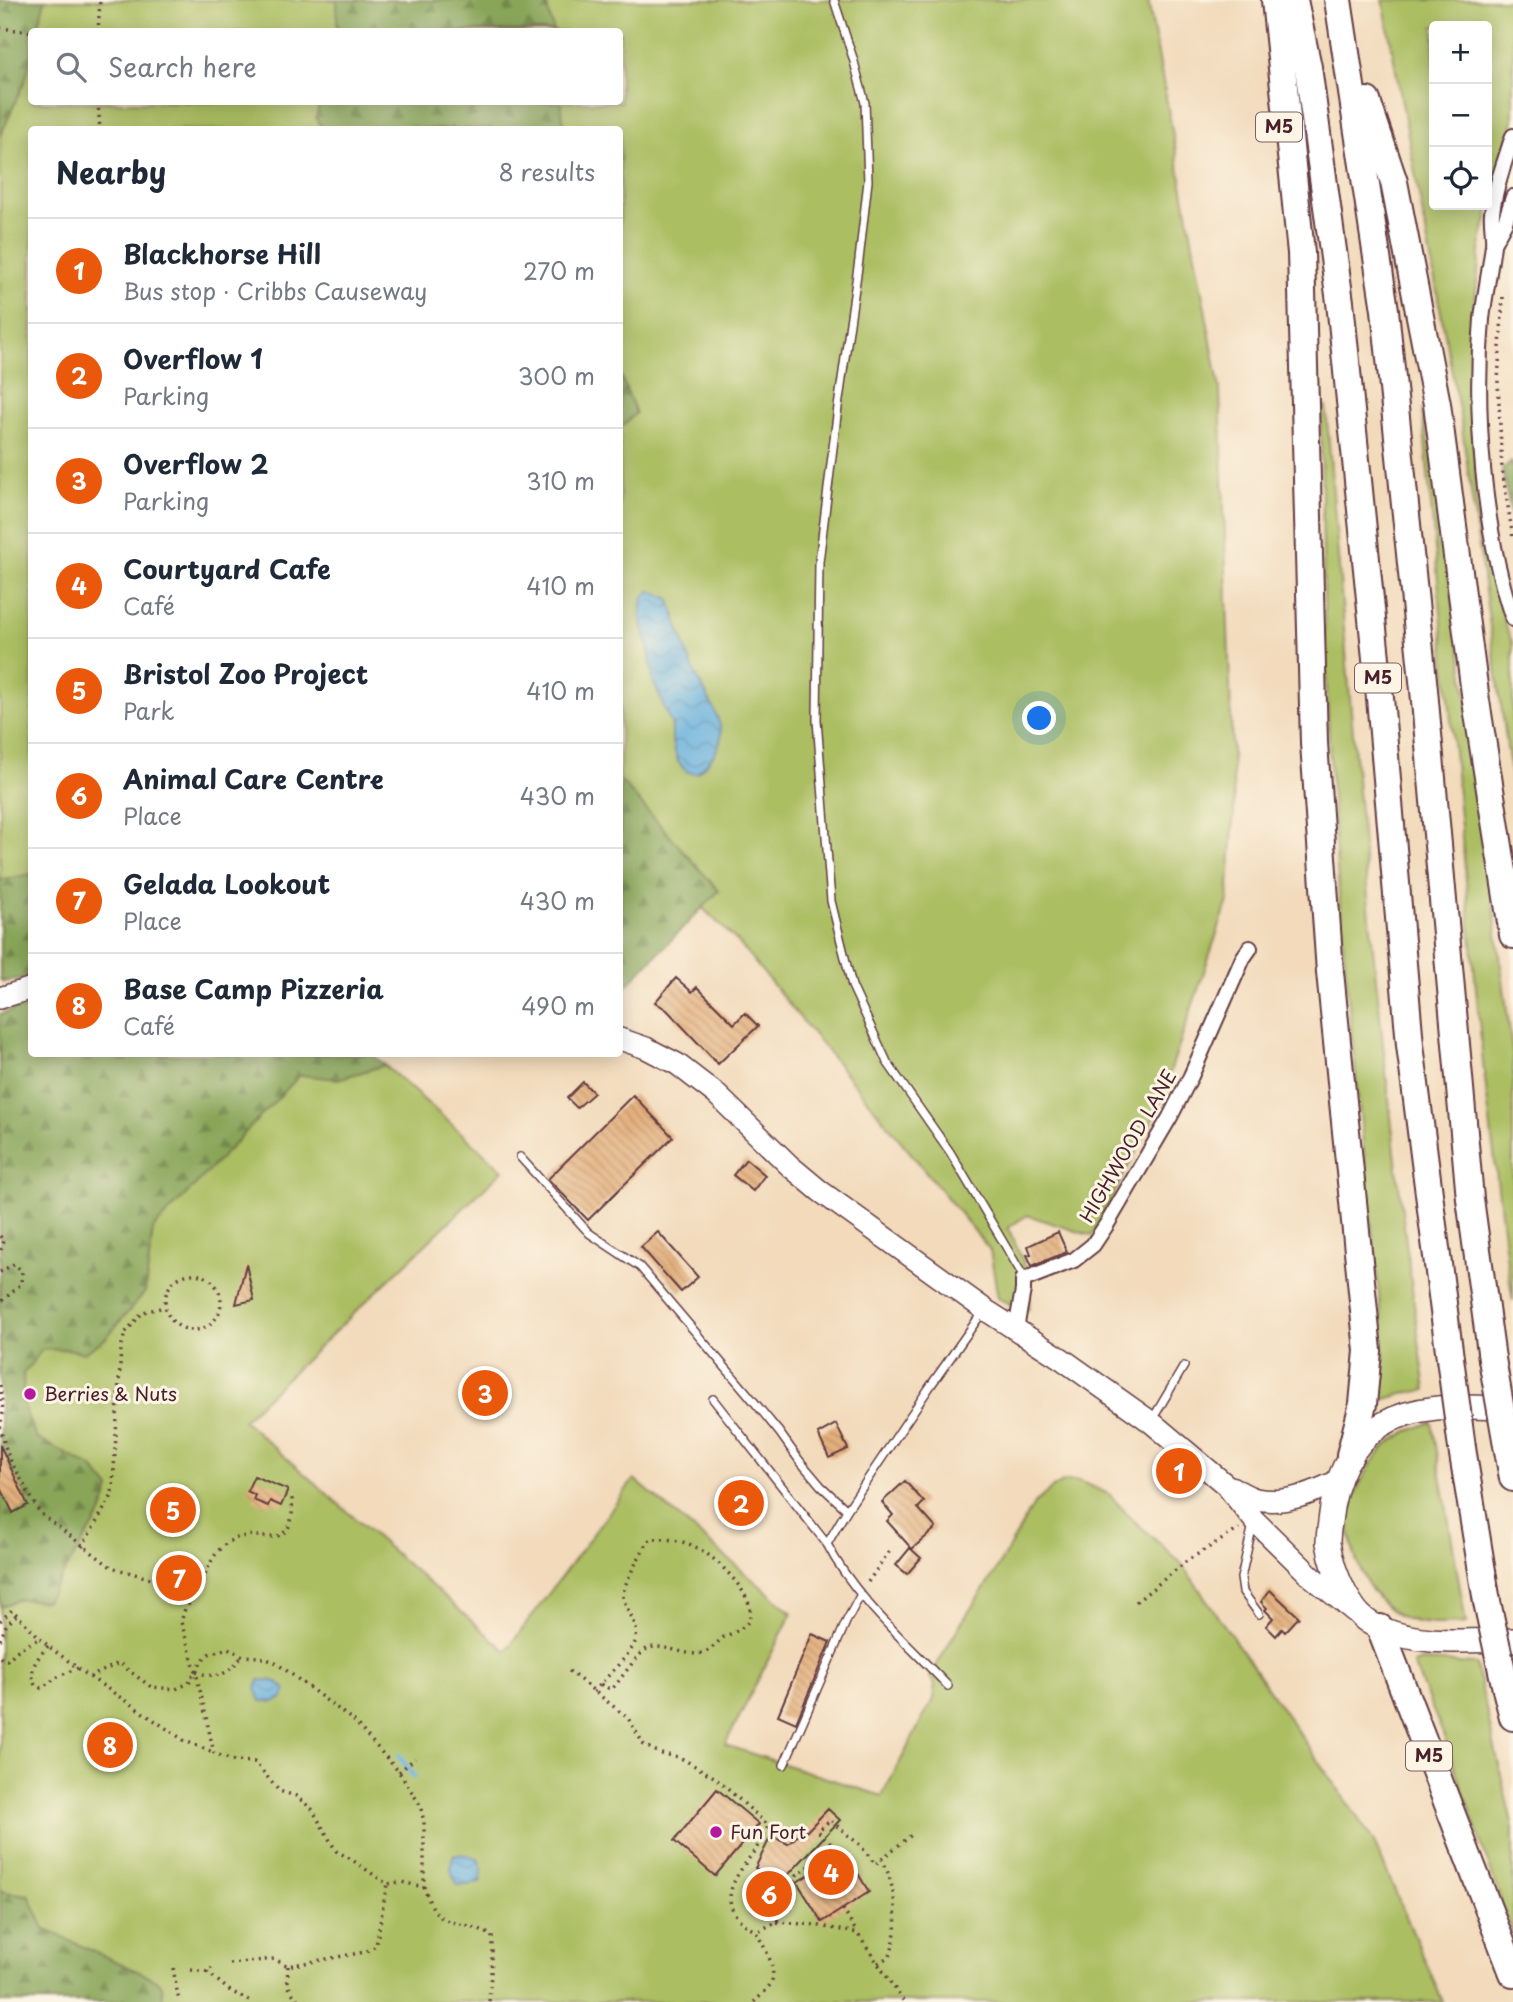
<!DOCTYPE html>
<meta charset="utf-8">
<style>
:root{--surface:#fff;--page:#f2f2f3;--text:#1f2937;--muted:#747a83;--line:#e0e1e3;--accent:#ea580c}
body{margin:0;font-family:"Playpen Sans",sans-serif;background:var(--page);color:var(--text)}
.controls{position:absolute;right:21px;top:21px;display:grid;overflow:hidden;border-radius:7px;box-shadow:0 4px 18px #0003}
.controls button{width:63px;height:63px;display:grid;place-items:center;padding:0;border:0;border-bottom:2px solid var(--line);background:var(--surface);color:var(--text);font:35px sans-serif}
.you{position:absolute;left:1040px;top:719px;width:24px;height:24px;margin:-18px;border:5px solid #fff;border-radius:50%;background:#1a73e8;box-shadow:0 0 0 10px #1a73e833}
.badge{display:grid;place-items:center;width:46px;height:46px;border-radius:50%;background:var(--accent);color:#fff;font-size:23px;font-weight:700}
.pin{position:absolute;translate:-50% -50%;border:4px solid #fff;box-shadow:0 2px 7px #0006}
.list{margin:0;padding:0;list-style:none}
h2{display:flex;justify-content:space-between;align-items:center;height:91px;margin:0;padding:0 28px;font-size:30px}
h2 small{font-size:23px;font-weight:400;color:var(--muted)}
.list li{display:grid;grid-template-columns:46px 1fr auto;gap:21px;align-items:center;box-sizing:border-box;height:105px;padding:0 28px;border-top:2px solid var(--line)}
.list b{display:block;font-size:26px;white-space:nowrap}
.list p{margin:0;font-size:23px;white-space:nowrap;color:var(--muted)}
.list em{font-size:23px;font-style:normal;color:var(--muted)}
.icon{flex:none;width:38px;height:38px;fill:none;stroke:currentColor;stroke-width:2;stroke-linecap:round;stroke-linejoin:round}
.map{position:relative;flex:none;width:1513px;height:2002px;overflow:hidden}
.search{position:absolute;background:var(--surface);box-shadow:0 4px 18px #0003;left:28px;top:28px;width:595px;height:77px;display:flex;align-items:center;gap:18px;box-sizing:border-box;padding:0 24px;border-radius:7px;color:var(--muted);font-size:26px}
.panel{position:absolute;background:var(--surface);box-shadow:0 4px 18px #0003;left:28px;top:126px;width:595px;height:931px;border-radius:7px}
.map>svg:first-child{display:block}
.green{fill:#abbe62;stroke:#7a6e46;stroke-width:2;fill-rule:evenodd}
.forest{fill:url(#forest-firs);stroke:#696242;stroke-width:2}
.water{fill:url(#water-waves);stroke:#576784;stroke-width:2}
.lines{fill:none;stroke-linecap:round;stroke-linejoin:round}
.stream{stroke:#64afdd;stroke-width:5}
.building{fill:url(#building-back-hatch)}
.lane-casing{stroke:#633b41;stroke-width:10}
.street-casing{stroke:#633b41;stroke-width:18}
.secondary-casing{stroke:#633b41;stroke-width:24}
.primary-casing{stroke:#633b41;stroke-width:26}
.highway-casing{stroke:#633b41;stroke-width:30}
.path{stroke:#633b41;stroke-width:3.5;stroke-dasharray:2 5;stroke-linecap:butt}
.lane{stroke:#fff;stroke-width:7}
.street{stroke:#fff;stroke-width:14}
.secondary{stroke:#fff;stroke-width:21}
.primary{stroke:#fff;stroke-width:23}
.highway{stroke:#fff;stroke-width:26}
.highway-bridge-casing{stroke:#633b41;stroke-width:30;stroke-linecap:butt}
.highway-bridge{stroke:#fff;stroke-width:26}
.poi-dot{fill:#b5179e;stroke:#fcf5e5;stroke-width:2.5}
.labels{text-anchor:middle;stroke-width:6;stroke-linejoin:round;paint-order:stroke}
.shield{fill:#fcf5e5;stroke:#7f5f63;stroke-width:2}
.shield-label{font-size:18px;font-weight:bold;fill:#4a1f2b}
.street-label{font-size:19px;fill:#4a1f2b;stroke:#fcf5e5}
.poi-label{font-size:19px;fill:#4a1f2b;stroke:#fcf5e5;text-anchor:start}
</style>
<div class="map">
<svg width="1513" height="2002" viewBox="0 0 1513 2002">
<defs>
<pattern id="forest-firs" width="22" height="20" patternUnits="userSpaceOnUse" patternTransform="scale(1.75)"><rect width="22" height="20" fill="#88a558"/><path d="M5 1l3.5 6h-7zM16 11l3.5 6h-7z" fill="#718649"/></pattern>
<pattern id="water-waves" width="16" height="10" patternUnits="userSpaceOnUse" patternTransform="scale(1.75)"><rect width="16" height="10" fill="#64afdd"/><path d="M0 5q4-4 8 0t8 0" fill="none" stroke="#548eb3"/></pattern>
<pattern id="building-back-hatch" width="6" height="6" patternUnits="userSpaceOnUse" patternTransform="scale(1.75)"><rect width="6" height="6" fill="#e4b07d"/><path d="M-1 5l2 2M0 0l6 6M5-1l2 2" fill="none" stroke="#bb8f67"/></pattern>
</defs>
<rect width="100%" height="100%" fill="#fcf5e5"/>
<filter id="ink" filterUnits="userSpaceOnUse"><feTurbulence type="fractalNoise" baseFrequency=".0143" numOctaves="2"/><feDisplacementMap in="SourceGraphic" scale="14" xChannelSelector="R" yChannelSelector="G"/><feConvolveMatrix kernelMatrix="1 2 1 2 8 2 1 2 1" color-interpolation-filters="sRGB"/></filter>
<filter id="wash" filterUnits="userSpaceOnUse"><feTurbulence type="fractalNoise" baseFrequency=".00686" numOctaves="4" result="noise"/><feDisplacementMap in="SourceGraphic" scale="28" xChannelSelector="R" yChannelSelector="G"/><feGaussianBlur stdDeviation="1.57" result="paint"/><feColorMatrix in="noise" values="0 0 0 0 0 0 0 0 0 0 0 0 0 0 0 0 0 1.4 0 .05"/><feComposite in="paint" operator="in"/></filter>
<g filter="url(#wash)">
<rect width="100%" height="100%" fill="#f2dabb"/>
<path class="green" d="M 0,0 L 1148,0 L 1220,390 L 1234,808 L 1228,901 L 1156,1113 L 1092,1236 L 1027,1215 L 1008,1228 L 1030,1277 L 1029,1309 L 1016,1307 L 998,1298 L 990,1250 L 738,942 L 620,829 L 620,130 L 32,130 L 32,875 L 0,883 ZM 32,32 L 620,32 L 620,102 L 32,102 Z
M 1383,0 L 1513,0 L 1513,121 L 1503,154 L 1481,242 L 1471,341 L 1472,419 L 1477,506 L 1481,538 L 1506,627 L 1513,644 L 1513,789 L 1461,421 ZM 1434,26 L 1487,26 L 1487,205 L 1434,205 Z
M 1326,406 C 1352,735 1379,1064 1426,1390 L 1403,1394 L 1379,1401 L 1379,1392 L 1384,1377 L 1383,1334 C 1365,1155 1343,975 1332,795 C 1324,666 1322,537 1321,408 Z
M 1422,409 L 1431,450 L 1464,675 L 1513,1058 L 1513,1301 L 1507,1262 L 1483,1063 Z
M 31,1005 L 32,1054 L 372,1054 L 503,1170 L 243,1420 L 506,1651 L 634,1479 L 792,1613 L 725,1745 L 882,1796 L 933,1699 L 935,1685 L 930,1677 L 958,1628 L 997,1569 L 1034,1504 L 1052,1488 L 1065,1481 L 1079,1481 L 1109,1494 L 1130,1517 L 1181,1563 L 1373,1840 L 1443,2002 L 0,2002 L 0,1014 Z
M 1432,1422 L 1466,1623 C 1447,1624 1419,1626 1402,1617 C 1369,1601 1345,1549 1350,1513 C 1354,1493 1368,1466 1381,1451 C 1395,1436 1413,1429 1432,1422 Z
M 1422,1661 L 1476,1664 L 1513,1828 L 1513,1935 L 1442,1731 L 1413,1664 Z"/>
<path class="forest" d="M 0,0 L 45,0 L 37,31 L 32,32 L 31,55 L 26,78 L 0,137 Z
M 337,0 L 545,0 L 554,31 L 337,31 Z
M 320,102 L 561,102 L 564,129 L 323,129 L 316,118 Z
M 620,375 L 636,413 L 620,428 Z
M 1511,462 L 1513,463 L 1513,526 L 1502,469 Z
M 620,780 L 719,891 L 620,992 Z
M 31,874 L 31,977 L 3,982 L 0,979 L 0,880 Z
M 31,1005 L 32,1054 L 372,1054 L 385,1065 L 338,1079 L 300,1075 L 153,1229 L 145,1292 L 105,1339 L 84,1353 L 68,1349 L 42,1350 L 23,1374 L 24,1407 L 36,1438 L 93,1468 L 110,1489 L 101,1514 L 46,1601 L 20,1599 L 0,1607 L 0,1014 Z
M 0,1888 L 4,1892 L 29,1895 L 44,1929 L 157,1980 L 162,1986 L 163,2002 L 0,2002 Z"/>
<path class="water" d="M 650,591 L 669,598 C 677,621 683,644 692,666 C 700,686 719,712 721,732 C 722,747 708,763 697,773 L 687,772 L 678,762 L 672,741 L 672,726 L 653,680 L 650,655 L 640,616 L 643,598 Z
M 259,1680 C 271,1680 279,1680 286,1690 L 283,1698 L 273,1702 L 261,1701 L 256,1688 Z
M 454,1854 L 466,1855 L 478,1859 L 482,1869 L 481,1881 L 472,1885 L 458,1885 C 451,1874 448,1866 454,1854 Z"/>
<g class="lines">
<path class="stream" d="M 399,1756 L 414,1777"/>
</g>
<g id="blocks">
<path class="building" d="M 676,978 L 692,992 L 697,987 L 734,1024 L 745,1013 L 758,1026 L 718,1064 L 667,1010 L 655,1002 Z
M 583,1082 L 594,1093 L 577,1108 L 567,1098 Z
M 633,1095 L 673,1137 L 588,1220 L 548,1179 Z
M 746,1159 L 765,1175 L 753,1191 L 733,1175 Z
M 658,1232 L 698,1277 L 681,1292 L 641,1247 Z
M 1058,1232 L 1067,1252 L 1032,1266 L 1027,1255 L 1031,1254 L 1028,1246 Z
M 246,1264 L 254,1300 L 236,1304 Z
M 836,1424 L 848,1449 L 829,1458 L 818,1434 Z
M 0,1445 L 28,1505 L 13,1513 L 0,1486 Z
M 254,1476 L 288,1490 L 281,1506 L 270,1501 L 268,1506 L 253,1500 L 255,1495 L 247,1491 Z
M 905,1481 L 924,1502 L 918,1508 L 936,1528 L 912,1549 L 887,1521 L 893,1515 L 882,1502 Z
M 910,1548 L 921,1558 L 907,1574 L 896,1565 Z
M 165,1569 L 195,1574 L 192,1590 L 162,1585 Z
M 1270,1590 L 1299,1617 L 1285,1632 L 1282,1629 L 1276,1636 L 1266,1626 L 1273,1618 L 1265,1610 L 1267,1608 L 1261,1602 Z
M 812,1634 L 830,1642 L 796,1723 L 778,1715 Z
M 717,1789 L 759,1824 L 715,1876 L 674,1841 Z
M 828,1809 L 840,1820 L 754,1911 L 751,1909 L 768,1875 L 755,1868 L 771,1836 L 788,1844 L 804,1830 L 806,1832 Z
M 845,1852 L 869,1892 L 822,1922 L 797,1882 Z"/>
</g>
</g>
<g filter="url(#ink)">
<use href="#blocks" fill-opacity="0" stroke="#633b41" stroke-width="2"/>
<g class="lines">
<defs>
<path id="lane" d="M 834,0 L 853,58 L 865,103 L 868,181 L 859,260 L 838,407 L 819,562 L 817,720 L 831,901 L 852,986 L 887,1062 L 950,1152 L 1022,1274 L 1023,1279
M 520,1157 L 589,1233 L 640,1267 L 747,1393 L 779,1432 L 799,1460 L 821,1486 L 847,1510
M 713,1399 L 827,1544
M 1152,1420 L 1184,1366
M 1253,1524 L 1241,1578 L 1243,1592 L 1259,1614
M 948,1686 C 907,1643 854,1597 827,1544 L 847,1510 L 929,1388 L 984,1310
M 784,1765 L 846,1622 L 861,1594"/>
<path id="street" d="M 1513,136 C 1505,161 1495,187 1492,213 C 1491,224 1494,234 1493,245 C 1490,270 1485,294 1482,319 C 1474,411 1483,532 1513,619
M 1494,242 L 1505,222 L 1513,197
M 1016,1329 L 1023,1290 L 1023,1280 L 1074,1260 L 1093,1245 L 1107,1224 L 1170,1117 L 1191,1076 L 1243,958 L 1250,948"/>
<path id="secondary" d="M 0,998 L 32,988
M 620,1039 L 646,1048 L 677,1064 L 716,1094 L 790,1166 L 820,1191 L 984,1309 L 1062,1359 L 1151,1422 L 1226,1485 L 1254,1520 L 1312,1577 L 1354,1611
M 1231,1487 C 1239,1491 1248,1497 1256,1499 C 1286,1505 1312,1493 1338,1481"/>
<path id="primary" d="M 1513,1408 C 1470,1408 1422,1401 1383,1424 C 1348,1445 1334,1483 1330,1522 C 1329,1529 1328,1536 1328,1543 C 1331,1560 1337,1578 1345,1593 C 1355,1611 1362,1621 1382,1629 C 1423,1646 1470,1640 1513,1640"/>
<path id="highway" d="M 1275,0 L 1301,253 L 1314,743 L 1330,972 L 1368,1351 L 1363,1404 L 1350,1455
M 1294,0 L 1308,67 L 1340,302 L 1380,698 L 1410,1045 L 1450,1358
M 1338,0 L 1385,310 L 1424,690 L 1470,1199 L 1492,1359
M 1367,101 L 1394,182 L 1437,404 L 1476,701 L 1513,935
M 1507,1445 L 1513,1478
M 1462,1448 L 1487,1602
M 1380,1628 L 1513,1973
M 1506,1689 L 1513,1717"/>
</defs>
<use href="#lane" class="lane-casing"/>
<use href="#street" class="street-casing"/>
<use href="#secondary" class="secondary-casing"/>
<use href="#primary" class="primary-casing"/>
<use href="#highway" class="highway-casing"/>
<path class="path" d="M 0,28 L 33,32
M 98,32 L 100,0
M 98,102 L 100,130
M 1503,297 L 1498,381 L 1502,469 L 1513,538
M 0,1236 L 4,1241 L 0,1252
M 0,1272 L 14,1264 L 22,1271 L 21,1284 L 2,1301 L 0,1306
M165 1302a28 28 0 1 1 56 0a28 28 0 1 1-56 0Z
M 0,1385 L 3,1412 L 0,1426 L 5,1446 L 9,1458 L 40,1513 L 111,1567 L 162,1582
M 82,1547 L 111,1497 L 113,1487 L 121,1348 L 125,1333 L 143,1312 L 165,1307
M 868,1582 L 891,1549
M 193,1586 L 201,1588 L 185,1609 L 181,1622 L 196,1672 L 214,1753 L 234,1761 L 255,1762 L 279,1791 L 296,1796 L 312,1809 L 336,1851 L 351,1859 L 387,1884 L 401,1882 L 424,1887 C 440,1938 458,1913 492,1936 L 492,1959 L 489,2002
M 201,1588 C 208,1564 218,1540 245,1536 C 252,1534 261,1537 267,1537 C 293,1538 293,1517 292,1497
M 1136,1602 L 1188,1560 L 1239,1529
M 0,1621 L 12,1610 L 48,1646 L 90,1677 L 119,1663 L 151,1687 L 176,1689 L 189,1683 L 202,1661 L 209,1654 L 228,1648 L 243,1656 L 260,1657 L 275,1662 L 354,1721 L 399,1772 L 412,1792 L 420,1805 L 424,1822 L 424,1887
M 0,1640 L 6,1626 L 17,1614
M 48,1646 C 37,1659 28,1668 35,1685 L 41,1688 L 61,1675 L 78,1668
M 0,1657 L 2,1659 L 7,1660 L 18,1650 L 40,1638
M 569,1671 L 628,1718 L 644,1745 L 662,1754 L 679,1757 L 714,1777 L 768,1825 C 761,1855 711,1886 738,1918 C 743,1924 750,1928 756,1932
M 196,1672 C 222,1680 225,1674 242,1657
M 90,1677 L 185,1741 L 213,1752
M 594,1692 C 603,1680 632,1653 635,1642 C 641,1625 627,1613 623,1597 C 621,1587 644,1548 650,1539 C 674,1538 692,1542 711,1557 C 724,1567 762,1604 747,1623 C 741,1630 732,1633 724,1637 C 717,1642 712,1650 702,1653 C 686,1657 664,1643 649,1648 C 638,1652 622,1678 613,1688 L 608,1688 L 600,1684
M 399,1772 L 415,1758
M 843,1909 L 857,1933
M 777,1922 L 815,1925 L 857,1933 L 904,2002
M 878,1963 L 890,1956 C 900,1927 896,1886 882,1859
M 230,1964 L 274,1959 L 288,1966 L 365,1952 L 376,1946 L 387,1884
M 288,1966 C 287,1984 287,1990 301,2002
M 173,1968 L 179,2002
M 191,1970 L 207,1972 L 212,1968
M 207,1972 L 229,1990 L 251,2002
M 754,2002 C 760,1996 770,1988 772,1980 C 776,1965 763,1945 756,1932 L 777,1922 L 797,1875 L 836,1848 L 818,1831 L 830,1820 L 860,1845 L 875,1864 L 914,1833"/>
<use href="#lane" class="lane"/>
<use href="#street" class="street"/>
<use href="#secondary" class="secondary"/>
<use href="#primary" class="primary"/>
<use href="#highway" class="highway"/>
<defs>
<path id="highway-bridge" d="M 1450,1358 L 1462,1448
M 1492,1359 L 1507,1445
M 1487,1602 L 1506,1689"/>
</defs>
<use href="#highway-bridge" class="highway-bridge-casing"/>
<use href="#highway-bridge" class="highway-bridge"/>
</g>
</g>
<g class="poi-dot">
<circle cx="30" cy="1394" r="7"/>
<circle cx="716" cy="1832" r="7"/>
</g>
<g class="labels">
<g class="shield">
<rect x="1256" y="112.5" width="46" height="29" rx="5"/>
<rect x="1355" y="663.5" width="46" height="29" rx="5"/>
<rect x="1406" y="1741.5" width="46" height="29" rx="5"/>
</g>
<g class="shield-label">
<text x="1279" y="133">M5</text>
<text x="1378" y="684">M5</text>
<text x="1429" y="1762">M5</text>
</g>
<g class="street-label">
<text transform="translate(1128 1146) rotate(-60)" y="7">HIGHWOOD LANE</text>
</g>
<g class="poi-label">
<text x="44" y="1401">Berries &amp; Nuts</text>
<text x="730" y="1839">Fun Fort</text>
</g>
</g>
</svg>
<div class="controls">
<button>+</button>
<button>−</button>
<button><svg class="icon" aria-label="locate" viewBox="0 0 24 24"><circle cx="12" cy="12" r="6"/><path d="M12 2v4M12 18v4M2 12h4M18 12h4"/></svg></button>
</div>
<div class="you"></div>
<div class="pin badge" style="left:1179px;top:1471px">1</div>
<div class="pin badge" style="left:741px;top:1503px">2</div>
<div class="pin badge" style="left:485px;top:1393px">3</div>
<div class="pin badge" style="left:831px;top:1872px">4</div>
<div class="pin badge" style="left:173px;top:1510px">5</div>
<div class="pin badge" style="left:769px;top:1894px">6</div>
<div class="pin badge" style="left:179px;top:1578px">7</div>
<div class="pin badge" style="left:110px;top:1745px">8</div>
<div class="search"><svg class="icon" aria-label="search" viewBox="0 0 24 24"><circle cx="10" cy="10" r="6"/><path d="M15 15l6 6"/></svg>Search here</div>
<section class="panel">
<h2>Nearby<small>8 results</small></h2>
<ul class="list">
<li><span class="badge">1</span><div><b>Blackhorse Hill</b><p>Bus stop · Cribbs Causeway</p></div><em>270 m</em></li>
<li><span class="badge">2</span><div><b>Overflow 1</b><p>Parking</p></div><em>300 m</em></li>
<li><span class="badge">3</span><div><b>Overflow 2</b><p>Parking</p></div><em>310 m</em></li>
<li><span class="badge">4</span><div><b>Courtyard Cafe</b><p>Café</p></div><em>410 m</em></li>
<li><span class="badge">5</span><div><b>Bristol Zoo Project</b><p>Park</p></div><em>410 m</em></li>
<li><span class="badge">6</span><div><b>Animal Care Centre</b><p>Place</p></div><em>430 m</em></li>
<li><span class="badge">7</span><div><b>Gelada Lookout</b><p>Place</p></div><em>430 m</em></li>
<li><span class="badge">8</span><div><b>Base Camp Pizzeria</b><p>Café</p></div><em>490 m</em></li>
</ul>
</section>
</div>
